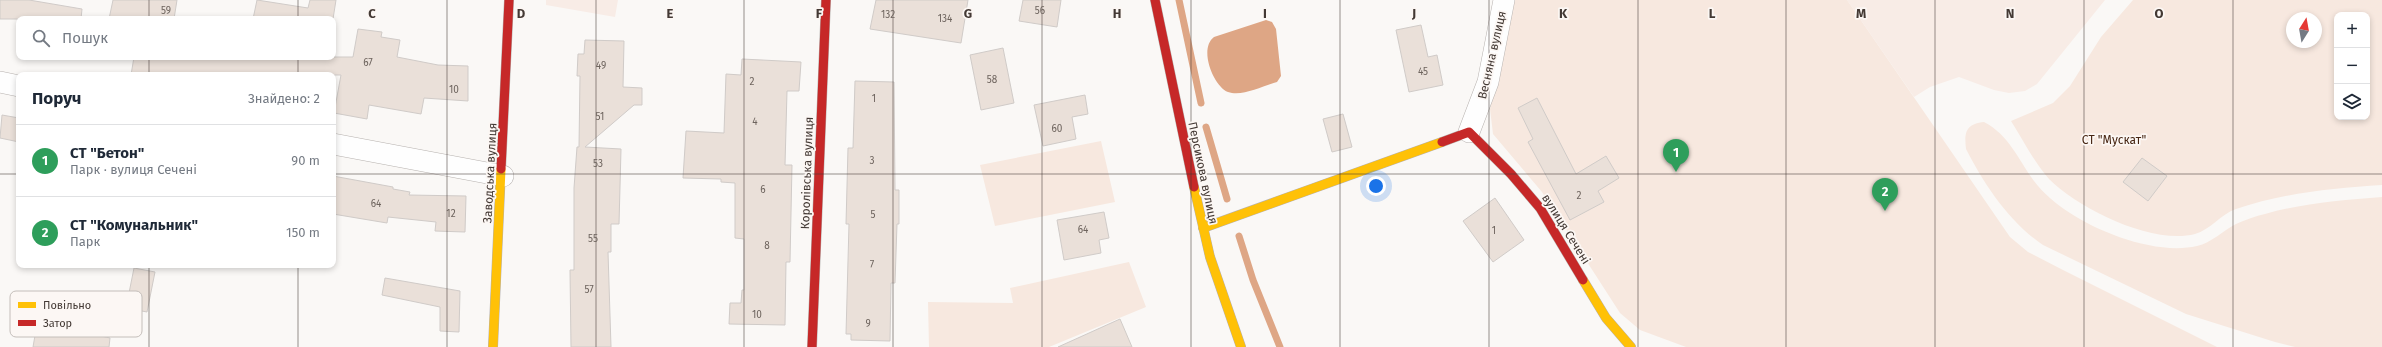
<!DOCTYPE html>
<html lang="uk">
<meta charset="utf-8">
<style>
:root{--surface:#fff;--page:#f2f2f3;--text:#1f2937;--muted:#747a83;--line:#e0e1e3;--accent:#837c78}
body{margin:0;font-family:"Fira Sans",sans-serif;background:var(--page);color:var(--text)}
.controls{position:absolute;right:12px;top:12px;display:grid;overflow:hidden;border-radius:8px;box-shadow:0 2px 6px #0003}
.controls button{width:36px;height:36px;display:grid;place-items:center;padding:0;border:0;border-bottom:1px solid var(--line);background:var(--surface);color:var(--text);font:20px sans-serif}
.compass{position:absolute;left:2286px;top:12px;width:36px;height:36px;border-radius:50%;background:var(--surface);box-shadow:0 2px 6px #0003;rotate:11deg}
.you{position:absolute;left:1376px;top:186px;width:14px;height:14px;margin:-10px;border:3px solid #fff;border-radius:50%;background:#1a73e8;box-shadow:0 0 0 6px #1a73e833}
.badge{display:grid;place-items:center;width:26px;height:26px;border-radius:50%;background:var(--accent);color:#fff;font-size:13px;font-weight:700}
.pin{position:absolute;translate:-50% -33px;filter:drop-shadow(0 1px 2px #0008)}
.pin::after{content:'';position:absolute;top:21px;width:14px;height:12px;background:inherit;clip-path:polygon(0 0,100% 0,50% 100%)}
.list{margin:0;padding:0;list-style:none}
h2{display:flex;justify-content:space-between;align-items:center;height:52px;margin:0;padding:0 16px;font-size:17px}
h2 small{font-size:13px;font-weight:400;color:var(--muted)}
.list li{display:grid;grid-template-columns:26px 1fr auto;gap:12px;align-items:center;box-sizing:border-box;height:72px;padding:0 16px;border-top:1px solid var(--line)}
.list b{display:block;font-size:15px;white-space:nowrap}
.list p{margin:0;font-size:13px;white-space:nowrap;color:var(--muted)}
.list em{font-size:13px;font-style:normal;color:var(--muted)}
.icon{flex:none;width:22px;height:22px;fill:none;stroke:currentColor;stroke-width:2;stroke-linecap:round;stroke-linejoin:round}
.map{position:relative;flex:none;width:2382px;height:347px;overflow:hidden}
.search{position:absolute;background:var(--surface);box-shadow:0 2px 6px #0003;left:16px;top:16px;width:320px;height:44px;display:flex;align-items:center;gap:10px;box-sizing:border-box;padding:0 14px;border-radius:8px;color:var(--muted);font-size:15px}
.panel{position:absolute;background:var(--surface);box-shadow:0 2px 6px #0003;left:16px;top:72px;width:320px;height:196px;border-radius:8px}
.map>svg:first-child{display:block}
.built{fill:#f8ece6}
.green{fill:#f7e8df;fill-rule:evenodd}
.water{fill:#dea685}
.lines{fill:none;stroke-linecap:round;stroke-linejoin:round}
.stream{stroke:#dea685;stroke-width:7}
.building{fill:#eae0d9;stroke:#d0cbc8}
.street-casing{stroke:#b7b2af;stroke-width:22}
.slow-casing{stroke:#b7b2af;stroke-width:10}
.jam-casing{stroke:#b7b2af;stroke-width:10}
.street{stroke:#fefefe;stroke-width:21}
.slow{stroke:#ffc107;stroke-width:9}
.jam{stroke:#c62828;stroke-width:9}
.grid{fill:none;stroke:#433934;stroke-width:1;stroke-opacity:0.55}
.labels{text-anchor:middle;stroke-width:3.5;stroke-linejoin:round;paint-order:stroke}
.number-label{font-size:10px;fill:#6e645e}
.street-label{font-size:12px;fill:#433934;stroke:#fcf7f4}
.park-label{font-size:12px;fill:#462512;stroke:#fcf7f4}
.key{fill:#fcf7f4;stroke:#c4beba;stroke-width:1}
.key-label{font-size:11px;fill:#433934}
.grid-label{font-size:13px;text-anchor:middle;font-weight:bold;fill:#433934;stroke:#fcf7f4;stroke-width:3.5;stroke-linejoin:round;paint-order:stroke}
</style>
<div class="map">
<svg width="2382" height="347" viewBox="0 0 2382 347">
<rect width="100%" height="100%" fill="#faf8f6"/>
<path class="built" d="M 546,0 L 618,0 L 615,17 L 546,5 Z
M 1847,0 L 2105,0 L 2037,84 L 2025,91 L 2009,93 L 1994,90 L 1959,77 L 1930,87 L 1914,97 Z"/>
<path class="green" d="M 1512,0 L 1847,0 L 2010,237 L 2028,252 L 2063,270 L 2217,347 L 1686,347 L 1640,330 L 1620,313 L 1542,192 L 1493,134 L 1490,109 Z
M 2133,0 L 2382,0 L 2382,185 C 2333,188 2283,193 2236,209 C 2221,214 2210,230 2195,234 C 2152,245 2079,209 2049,179 C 2034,162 2023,140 2011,121 L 2053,103 L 2070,86 L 2101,37 ZM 2337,15 L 2367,15 L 2367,117 L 2337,117 ZM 2292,18 L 2316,18 L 2316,42 L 2292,42 Z
M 1984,122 C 2009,135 2018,159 2034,181 C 2043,193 2057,205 2070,213 C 2102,234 2158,255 2197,246 C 2211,243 2224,230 2236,224 C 2245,220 2256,216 2265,214 C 2304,203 2342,200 2382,197 L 2382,347 L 2295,347 L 2275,342 L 2186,314 L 2043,245 C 2009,222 1984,184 1966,149 C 1964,132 1966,124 1984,122 Z
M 1101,141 L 1115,202 L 995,226 L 980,165 Z
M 1129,262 L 1146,307 L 1049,347 L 929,347 L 928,302 L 1013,303 L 1010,288 Z"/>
<path class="water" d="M 1266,20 L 1272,22 L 1276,29 L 1281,76 L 1277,82 C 1263,86 1242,97 1228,92 C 1214,87 1198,49 1214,37 Z"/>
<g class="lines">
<path class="stream" d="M 1179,0 L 1201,103
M 1206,127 L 1227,199
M 1239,236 L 1253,280 L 1280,347"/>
</g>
<path class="building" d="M 0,0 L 29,0 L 82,9 L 81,19 L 0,19 Z
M 113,0 L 177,0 L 174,19 L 109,19 Z
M 257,0 L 308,8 L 310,0 L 336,0 L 333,19 L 253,19 Z
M 876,0 L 968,0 L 961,43 L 870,29 Z
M 1023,0 L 1061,0 L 1057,27 L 1019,21 Z
M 1421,25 L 1428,57 L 1437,55 L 1443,85 L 1409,92 L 1396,30 Z
M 358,29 L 382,32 L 381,37 L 400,40 L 397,57 L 438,65 L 468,66 L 468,101 L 424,98 L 421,114 L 369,105 L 367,119 L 334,113 L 341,75 L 131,75 L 134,57 L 353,57 Z
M 585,40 L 624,41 L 623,87 L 642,88 L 642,105 L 634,105 L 585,147 L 621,149 L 619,224 L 611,224 L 611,252 L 608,252 L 611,347 L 571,347 L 570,270 L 574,270 L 574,188 L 577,147 L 579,147 L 580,76 L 577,76 L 578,54 L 584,54 Z
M 1003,48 L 1014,103 L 981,110 L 970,55 Z
M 742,59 L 801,62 L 799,91 L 787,91 L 785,165 L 792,165 L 790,262 L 786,262 L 785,325 L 729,324 L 730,303 L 741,303 L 742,290 L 744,290 L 744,239 L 735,238 L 735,183 L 721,182 L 721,179 L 683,178 L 686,131 L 724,133 L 726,74 L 741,75 Z
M 855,81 L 894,82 L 895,190 L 899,190 L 899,224 L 897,224 L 895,283 L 891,283 L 890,341 L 851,340 L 851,334 L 846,334 L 849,224 L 846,224 L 848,148 L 853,148 Z
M 1085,95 L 1088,114 L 1072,117 L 1076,139 L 1043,146 L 1034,105 Z
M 1537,98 L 1576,174 L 1606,156 L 1619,178 L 1598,191 L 1604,202 L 1570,220 L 1528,142 L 1533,139 L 1518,108 Z
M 1343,114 L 1352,147 L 1332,152 L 1323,119 Z
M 2,115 L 19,118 L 19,142 L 0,138 Z
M 2142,158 L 2167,176 L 2148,201 L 2123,182 Z
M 333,176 L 393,187 L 393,189 L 410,192 L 409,195 L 466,196 L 465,232 L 435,231 L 436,222 L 388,217 L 387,223 L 333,214 Z
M 1495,198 L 1524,240 L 1493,262 L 1463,221 Z
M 1104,212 L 1109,238 L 1099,240 L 1101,253 L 1064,260 L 1057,220 Z
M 134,268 L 155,272 L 147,312 L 126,308 Z
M 385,278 L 460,291 L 459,332 L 440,331 L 440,307 L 382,295 Z
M 1120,319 L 1132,347 L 1058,347 Z
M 69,323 L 102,329 L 101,336 L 110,338 L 109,347 L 33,347 L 37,324 L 68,330 Z"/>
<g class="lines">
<defs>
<path id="street" d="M 0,82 L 19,86
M 1469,132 L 1488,82 L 1504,0
M 333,144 L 503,176"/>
<path id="slow" d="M 1194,187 L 1210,257 L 1241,347
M 1203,228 L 1442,142
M 1583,280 L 1606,318 L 1631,347
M 493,347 L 501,169"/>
<path id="jam" d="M 1155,0 L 1194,187
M 1442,142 L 1469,132 L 1511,174 L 1540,208 L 1583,280
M 501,169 L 509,0
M 812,347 L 826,0"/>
</defs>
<use href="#street" class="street-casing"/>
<use href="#slow" class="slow-casing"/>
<use href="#jam" class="jam-casing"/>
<use href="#street" class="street"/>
<use href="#slow" class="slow"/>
<use href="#jam" class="jam"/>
</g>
<path class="grid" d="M 149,0 L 149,19M 298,0 L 298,19M 447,0 L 447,347M 596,0 L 596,347M 744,0 L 744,347M 893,0 L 893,347M 1042,0 L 1042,347M 1191,0 L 1191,347M 1340,0 L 1340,347M 1489,0 L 1489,347M 1638,0 L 1638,347M 1786,0 L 1786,347M 1935,0 L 1935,347M 2084,0 L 2084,347M 2233,0 L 2233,347M 149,57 L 149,75M 298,57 L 298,75M 0,174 L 19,174M 333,174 L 2382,174M 149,265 L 149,347M 298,265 L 298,347"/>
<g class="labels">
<g class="number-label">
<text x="166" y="14">59</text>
<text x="1040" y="14">56</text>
<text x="888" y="18">132</text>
<text x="945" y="22">134</text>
<text x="368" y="66">67</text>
<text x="601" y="69">49</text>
<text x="1423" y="75">45</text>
<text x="992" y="83">58</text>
<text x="752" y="85">2</text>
<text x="454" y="93">10</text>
<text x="874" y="102">1</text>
<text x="600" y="120">51</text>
<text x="755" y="125">4</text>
<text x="1057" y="132">60</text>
<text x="872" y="164">3</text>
<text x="598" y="167">53</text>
<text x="763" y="193">6</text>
<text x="1579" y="199">2</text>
<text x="376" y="207">64</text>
<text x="451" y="217">12</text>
<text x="873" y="218">5</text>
<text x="1083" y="233">64</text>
<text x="1494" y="234">1</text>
<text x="593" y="242">55</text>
<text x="767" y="249">8</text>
<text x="872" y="268">7</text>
<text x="589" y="293">57</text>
<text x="757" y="318">10</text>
<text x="868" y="327">9</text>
</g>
<g class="street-label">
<text transform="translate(1492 55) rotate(-77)" y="4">Весняна вулиця</text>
<text transform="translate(490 173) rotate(-87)" y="4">Заводська вулиця</text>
<text transform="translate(807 173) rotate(-88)" y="4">Королівська вулиця</text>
<text transform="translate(1203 173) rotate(78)" y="4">Персикова вулиця</text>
<text transform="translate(1566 229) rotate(58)" y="4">вулиця Сечені</text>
</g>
<g class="park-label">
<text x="2114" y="144">СТ "Мускат"</text>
</g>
</g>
<rect x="10" y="291" width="132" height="46" rx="6" class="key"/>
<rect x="18" y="302" width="18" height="6" fill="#ffc107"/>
<rect x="18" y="320" width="18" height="6" fill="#c62828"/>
<g class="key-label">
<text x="43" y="309">Повільно</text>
<text x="43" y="327">Затор</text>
</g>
<g class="grid-label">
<text x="372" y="18">C</text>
<text x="521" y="18">D</text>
<text x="670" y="18">E</text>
<text x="819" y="18">F</text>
<text x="968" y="18">G</text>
<text x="1117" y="18">H</text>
<text x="1265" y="18">I</text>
<text x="1414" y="18">J</text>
<text x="1563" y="18">K</text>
<text x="1712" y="18">L</text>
<text x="1861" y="18">M</text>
<text x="2010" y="18">N</text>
<text x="2159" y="18">O</text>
</g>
</svg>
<div class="controls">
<button>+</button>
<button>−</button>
<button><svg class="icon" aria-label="layers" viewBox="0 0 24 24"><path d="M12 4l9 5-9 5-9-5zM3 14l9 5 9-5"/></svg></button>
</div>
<svg class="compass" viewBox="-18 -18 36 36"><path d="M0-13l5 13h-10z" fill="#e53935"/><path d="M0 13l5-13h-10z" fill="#747a83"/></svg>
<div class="you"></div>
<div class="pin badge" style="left:1676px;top:172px;background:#2e9e5b">1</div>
<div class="pin badge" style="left:1885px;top:211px;background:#2e9e5b">2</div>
<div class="search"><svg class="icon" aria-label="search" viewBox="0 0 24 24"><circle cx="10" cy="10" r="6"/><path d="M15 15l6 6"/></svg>Пошук</div>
<section class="panel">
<h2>Поруч<small>Знайдено: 2</small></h2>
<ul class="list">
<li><span class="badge" style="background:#2e9e5b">1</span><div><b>СТ &quot;Бетон&quot;</b><p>Парк · вулиця Сечені</p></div><em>90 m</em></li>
<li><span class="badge" style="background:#2e9e5b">2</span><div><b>СТ &quot;Комунальник&quot;</b><p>Парк</p></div><em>150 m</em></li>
</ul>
</section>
</div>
